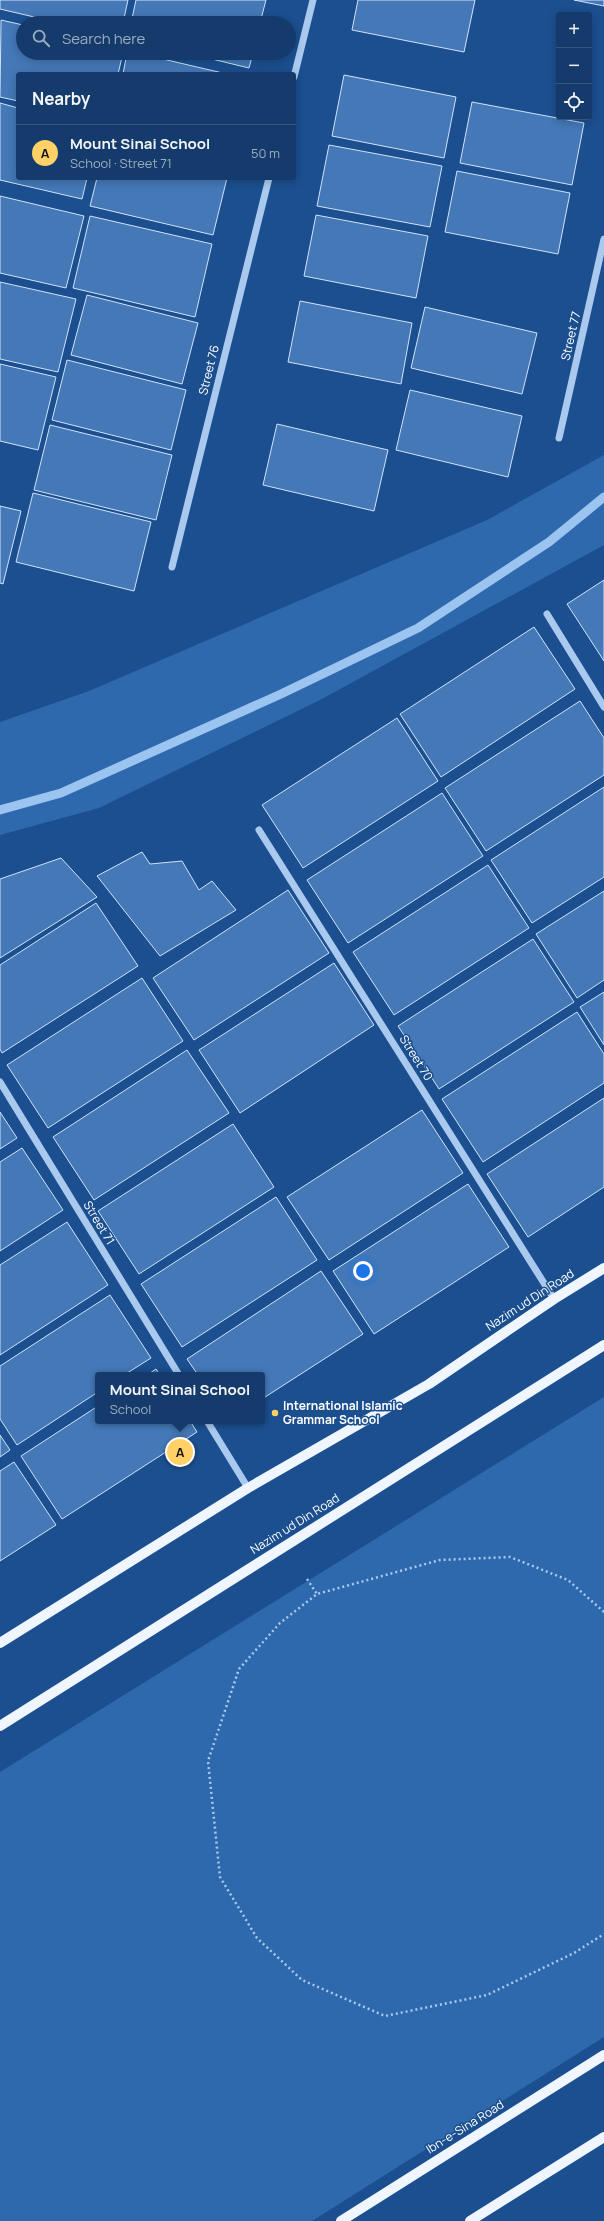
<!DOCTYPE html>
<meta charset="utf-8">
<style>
:root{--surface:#143b6b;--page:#214673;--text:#f1f3f6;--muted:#9dadc1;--line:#33557e;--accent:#ffd166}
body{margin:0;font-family:Manrope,sans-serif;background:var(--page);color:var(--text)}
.controls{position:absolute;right:12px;top:12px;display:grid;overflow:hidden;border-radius:4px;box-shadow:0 2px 10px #0003}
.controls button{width:36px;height:36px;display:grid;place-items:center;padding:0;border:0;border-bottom:1px solid var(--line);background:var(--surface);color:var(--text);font:20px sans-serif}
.you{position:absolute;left:363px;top:1271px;width:14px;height:14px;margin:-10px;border:3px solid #fff;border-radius:50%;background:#1a73e8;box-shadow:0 0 0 6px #1a73e833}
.badge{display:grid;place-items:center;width:26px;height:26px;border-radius:50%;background:var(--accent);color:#111;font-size:13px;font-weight:700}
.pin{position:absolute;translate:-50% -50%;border:2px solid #fff;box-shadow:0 1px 4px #0006}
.popup{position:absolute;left:95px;top:1372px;width:170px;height:52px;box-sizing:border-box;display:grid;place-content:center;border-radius:4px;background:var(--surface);filter:drop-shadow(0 1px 3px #0005);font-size:13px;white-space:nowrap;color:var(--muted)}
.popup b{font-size:15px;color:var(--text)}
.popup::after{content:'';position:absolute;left:50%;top:100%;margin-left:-8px;border:8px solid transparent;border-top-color:var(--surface)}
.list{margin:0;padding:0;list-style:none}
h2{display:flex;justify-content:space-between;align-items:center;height:52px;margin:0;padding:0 16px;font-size:17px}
h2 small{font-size:13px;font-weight:400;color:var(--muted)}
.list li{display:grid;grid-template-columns:26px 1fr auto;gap:12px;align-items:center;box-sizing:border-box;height:56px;padding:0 16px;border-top:1px solid var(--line)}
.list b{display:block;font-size:15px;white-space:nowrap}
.list p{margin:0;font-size:13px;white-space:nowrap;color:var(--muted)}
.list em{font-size:13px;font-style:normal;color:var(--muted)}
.icon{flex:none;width:22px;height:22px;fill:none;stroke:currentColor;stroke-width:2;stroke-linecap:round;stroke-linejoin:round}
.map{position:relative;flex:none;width:604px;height:2221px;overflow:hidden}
.search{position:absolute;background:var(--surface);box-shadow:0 2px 10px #0003;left:16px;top:16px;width:280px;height:44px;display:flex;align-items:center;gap:10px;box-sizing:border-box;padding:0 14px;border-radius:22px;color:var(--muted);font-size:15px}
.panel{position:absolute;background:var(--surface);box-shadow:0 2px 10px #0003;left:16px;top:72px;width:280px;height:108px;border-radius:4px}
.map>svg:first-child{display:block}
.green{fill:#2e69ad}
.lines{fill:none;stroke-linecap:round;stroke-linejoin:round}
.stream{stroke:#9cc4f0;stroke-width:9}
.building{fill:#4478b7;stroke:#cfe3fa}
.path{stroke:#a9c9ee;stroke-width:2.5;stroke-dasharray:2 3;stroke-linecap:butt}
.minor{stroke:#a9c9ee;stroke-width:7}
.major{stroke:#f0f6ff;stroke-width:10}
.poi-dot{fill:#ffd166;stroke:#1b4f8f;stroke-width:1.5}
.labels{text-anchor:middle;stroke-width:3;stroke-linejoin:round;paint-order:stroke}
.street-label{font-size:12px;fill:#fff;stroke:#1b4f8f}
.poi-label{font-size:12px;font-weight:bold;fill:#fff;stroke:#1b4f8f;text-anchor:start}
</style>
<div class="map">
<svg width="604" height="2221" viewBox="0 0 604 2221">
<rect width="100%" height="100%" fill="#1b4f8f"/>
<path class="green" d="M 604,455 L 604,545 L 320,700 L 99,808 L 0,835 L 0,722 L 89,691 L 487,520 Z
M 604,1397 L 604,2037 L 312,2221 L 0,2221 L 0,1772 Z"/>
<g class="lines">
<path class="stream" d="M 0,810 L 61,793 L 281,694 L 418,628 L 549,542 L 604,497"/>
</g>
<path class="building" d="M 0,0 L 128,0 L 123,23 L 60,23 L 0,9 Z
M 136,0 L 266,0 L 260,23 L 131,23 Z
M 358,0 L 475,0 L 464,52 L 352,30 Z
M 574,0 L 604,0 L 604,6 Z
M 1,20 L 23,25 L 23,53 L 123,53 L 118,74 L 18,74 L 18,101 L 0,97 Z
M 127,53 L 137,53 L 227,74 L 123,74 Z
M 187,53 L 253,53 L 249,68 Z
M 344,75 L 456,97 L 444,158 L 332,136 Z
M 472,102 L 584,123 L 572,185 L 460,163 Z
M 0,103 L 18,108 L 18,178 L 87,178 L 82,199 L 0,180 Z
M 329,145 L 442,166 L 430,227 L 317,206 Z
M 457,171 L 570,193 L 558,254 L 445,232 Z
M 97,178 L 227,178 L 213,235 L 90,206 Z
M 0,196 L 84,216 L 66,288 L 0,273 Z
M 316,215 L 428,236 L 416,298 L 304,276 Z
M 90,216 L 212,244 L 195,317 L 73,288 Z
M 0,282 L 76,299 L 58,372 L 0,359 Z
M 87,295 L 198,323 L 182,384 L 71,355 Z
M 300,301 L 412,323 L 401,384 L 288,362 Z
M 425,307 L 537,333 L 522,394 L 411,368 Z
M 67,360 L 186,390 L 171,450 L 52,420 Z
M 0,364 L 56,377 L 38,450 L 0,441 Z
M 410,390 L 522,416 L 508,477 L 396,450 Z
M 277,424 L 388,450 L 374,511 L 263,485 Z
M 50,425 L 172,455 L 156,520 L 34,490 Z
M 33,493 L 151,522 L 134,591 L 16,562 Z
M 0,506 L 21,511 L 3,584 L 0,583 Z
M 604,580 L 604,661 L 567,604 Z
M 534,627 L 575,689 L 441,777 L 400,714 Z
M 580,701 L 604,738 L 604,775 L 486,851 L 445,788 Z
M 397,718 L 438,781 L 303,868 L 262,805 Z
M 604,787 L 604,877 L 532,923 L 491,860 Z
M 442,793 L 483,856 L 348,943 L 307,880 Z
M 142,852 L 150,864 L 182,861 L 199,890 L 212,881 L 236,910 L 160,956 L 97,876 Z
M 61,858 L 97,897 L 0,958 L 0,879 Z
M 488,865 L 529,928 L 394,1015 L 353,952 Z
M 288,890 L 329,953 L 194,1040 L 153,978 Z
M 604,891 L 604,980 L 577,998 L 536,934 Z
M 96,903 L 138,966 L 2,1053 L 0,1049 L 0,965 Z
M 533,939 L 574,1002 L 439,1089 L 398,1026 Z
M 334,963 L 374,1025 L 240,1113 L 199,1050 Z
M 142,978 L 183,1041 L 48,1128 L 7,1065 Z
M 604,992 L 604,1045 L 580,1007 Z
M 577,1012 L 604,1054 L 604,1083 L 483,1162 L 442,1099 Z
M 187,1050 L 229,1113 L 94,1200 L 53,1137 Z
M 604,1098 L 604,1187 L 528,1237 L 487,1174 Z
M 422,1110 L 463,1173 L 329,1260 L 287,1197 Z
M 0,1112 L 17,1138 L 0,1149 Z
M 233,1124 L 274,1187 L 139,1274 L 98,1211 Z
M 22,1148 L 63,1210 L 0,1251 L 0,1162 Z
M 468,1184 L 509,1247 L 374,1334 L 333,1271 Z
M 276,1197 L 317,1260 L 182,1347 L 141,1284 Z
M 67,1222 L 108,1285 L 0,1355 L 0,1265 Z
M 321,1271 L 363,1334 L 262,1399 L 262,1375 L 198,1375 L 187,1359 Z
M 110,1295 L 151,1358 L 124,1375 L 98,1375 L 98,1392 L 17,1445 L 0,1419 L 0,1366 Z
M 156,1369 L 160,1375 L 147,1375 Z
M 98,1406 L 98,1421 L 190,1421 L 197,1432 L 62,1519 L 21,1456 Z
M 0,1435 L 10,1450 L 0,1457 Z
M 14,1462 L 56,1525 L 0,1561 L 0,1471 Z"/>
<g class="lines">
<path class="path" d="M 307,1579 L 317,1594
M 604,1612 L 568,1580 L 510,1557 L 440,1560 L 317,1594 L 280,1623 L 239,1669 L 208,1761 L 220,1877 L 257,1938 L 302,1980 L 385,2016 L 487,1995 L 574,1953 L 604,1934"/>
<path class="minor" d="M 294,77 L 313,0
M 559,438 L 604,239
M 172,567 L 269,178
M 547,614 L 604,707
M 259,830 L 554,1299
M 0,1082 L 179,1375
M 207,1421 L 248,1488"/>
<path class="major" d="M 0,1643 L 248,1488 L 429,1384 L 554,1299 L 604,1268
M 0,1726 L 604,1345
M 341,2221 L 604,2055
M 470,2221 L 604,2137"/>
</g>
<circle class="poi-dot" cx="275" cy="1413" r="4"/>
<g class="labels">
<g class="street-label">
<text transform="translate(571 336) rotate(-77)" y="4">Street 77</text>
<text transform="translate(209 370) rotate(-76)" y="4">Street 76</text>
<text transform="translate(416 1058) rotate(58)" y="4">Street 70</text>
<text transform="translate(99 1223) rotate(59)" y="4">Street 71</text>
<text transform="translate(530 1300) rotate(-33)" y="4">Nazim ud Din Road</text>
<text transform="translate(295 1524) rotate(-32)" y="4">Nazim ud Din Road</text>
<text transform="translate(465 2127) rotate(-32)" y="4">Ibn-e-Sina Road</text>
</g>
<g class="poi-label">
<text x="283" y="1410">International Islamic<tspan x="283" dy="14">Grammar School</tspan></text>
</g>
</g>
</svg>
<div class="controls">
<button>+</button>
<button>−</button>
<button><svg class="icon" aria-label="locate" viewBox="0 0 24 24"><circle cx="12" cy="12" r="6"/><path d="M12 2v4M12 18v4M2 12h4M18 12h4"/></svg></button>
</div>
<div class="you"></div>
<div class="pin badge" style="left:180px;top:1452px">A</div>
<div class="popup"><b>Mount Sinai School</b>School</div>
<div class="search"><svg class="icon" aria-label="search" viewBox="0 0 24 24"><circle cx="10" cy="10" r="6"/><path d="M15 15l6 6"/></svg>Search here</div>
<section class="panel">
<h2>Nearby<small></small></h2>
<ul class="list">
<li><span class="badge">A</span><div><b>Mount Sinai School</b><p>School · Street 71</p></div><em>50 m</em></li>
</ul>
</section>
</div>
